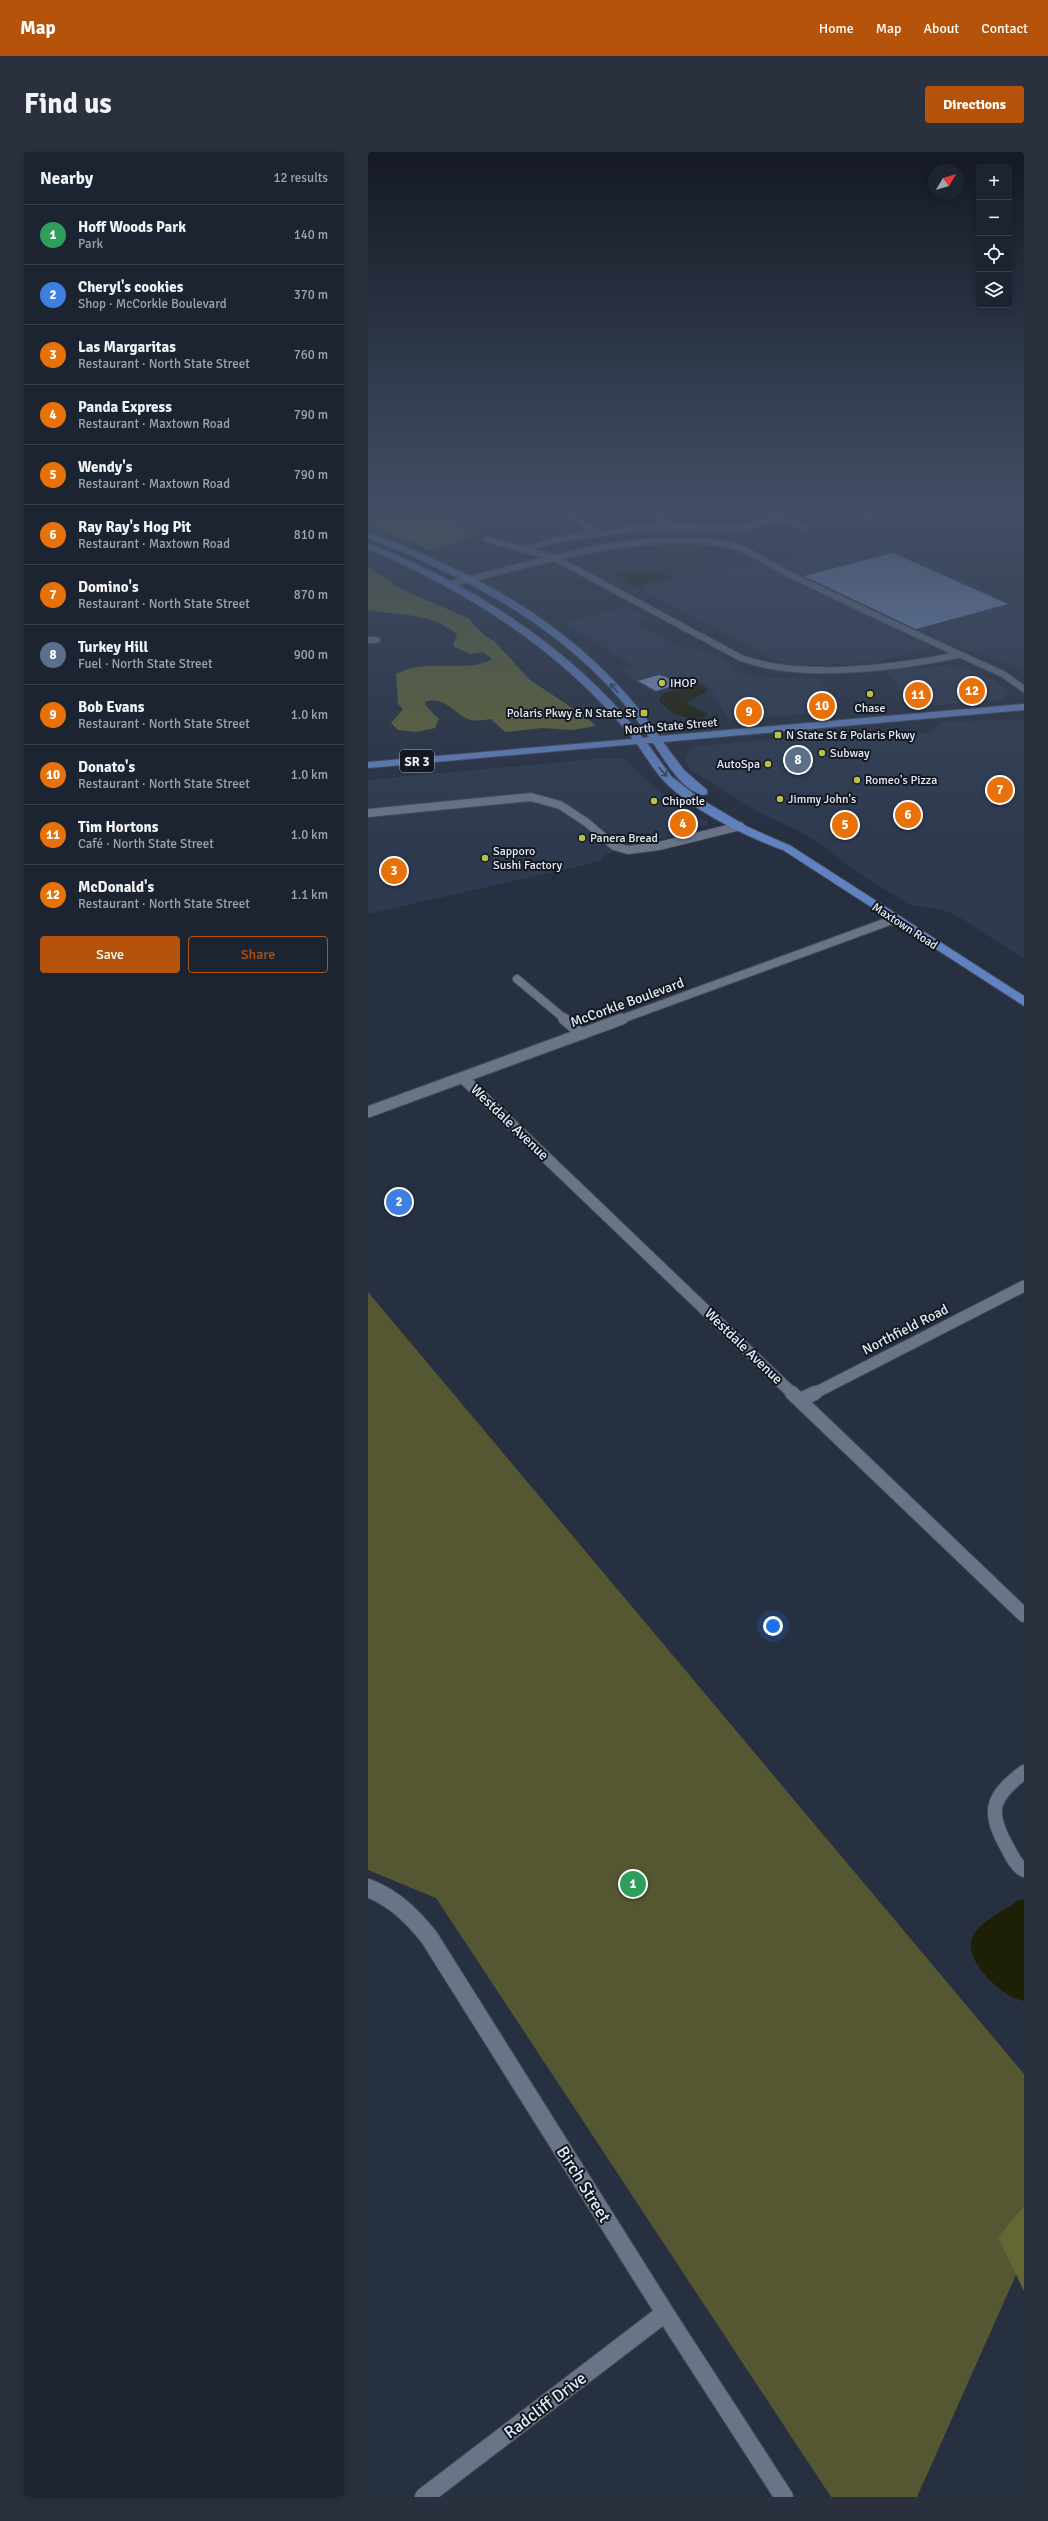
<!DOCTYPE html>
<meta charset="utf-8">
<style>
:root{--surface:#1d2431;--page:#2a303d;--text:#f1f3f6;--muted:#a0a4ab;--line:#3b414d;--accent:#b45309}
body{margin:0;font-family:Signika,sans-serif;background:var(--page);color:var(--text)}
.controls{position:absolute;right:12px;top:12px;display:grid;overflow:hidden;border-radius:4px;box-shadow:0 2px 10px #0003}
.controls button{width:36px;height:36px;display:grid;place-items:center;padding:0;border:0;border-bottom:1px solid var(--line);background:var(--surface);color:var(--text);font:20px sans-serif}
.compass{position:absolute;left:560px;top:12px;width:36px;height:36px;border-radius:50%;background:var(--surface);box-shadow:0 2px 10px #0003;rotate:52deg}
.you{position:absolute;left:405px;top:1474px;width:14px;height:14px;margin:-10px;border:3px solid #fff;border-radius:50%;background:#1a73e8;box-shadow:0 0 0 6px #1a73e833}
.badge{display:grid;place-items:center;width:26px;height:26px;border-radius:50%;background:var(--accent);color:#fff;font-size:13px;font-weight:700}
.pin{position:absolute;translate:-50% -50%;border:2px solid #fff;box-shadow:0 1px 4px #0006}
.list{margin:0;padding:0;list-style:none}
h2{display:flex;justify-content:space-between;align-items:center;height:52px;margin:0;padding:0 16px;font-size:17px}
h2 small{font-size:13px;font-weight:400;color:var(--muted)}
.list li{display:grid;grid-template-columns:26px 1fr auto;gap:12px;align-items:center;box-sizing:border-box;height:60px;padding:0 16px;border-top:1px solid var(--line)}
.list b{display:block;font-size:15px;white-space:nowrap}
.list p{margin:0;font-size:13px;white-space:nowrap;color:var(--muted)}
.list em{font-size:13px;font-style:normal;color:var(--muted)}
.actions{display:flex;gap:8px;padding:12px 16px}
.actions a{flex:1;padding:9px 0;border:1px solid var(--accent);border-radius:4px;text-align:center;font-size:14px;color:var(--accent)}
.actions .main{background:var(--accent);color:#fff}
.icon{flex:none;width:22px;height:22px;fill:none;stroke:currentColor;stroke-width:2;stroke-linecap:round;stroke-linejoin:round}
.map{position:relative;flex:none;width:656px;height:2345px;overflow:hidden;border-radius:4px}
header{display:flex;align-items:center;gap:24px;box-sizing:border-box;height:56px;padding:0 20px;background:var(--accent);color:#fff}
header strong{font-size:19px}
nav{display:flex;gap:22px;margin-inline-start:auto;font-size:14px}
.intro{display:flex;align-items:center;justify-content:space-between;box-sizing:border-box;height:96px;padding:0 24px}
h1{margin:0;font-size:28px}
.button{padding:10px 18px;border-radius:4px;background:var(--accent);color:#fff;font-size:14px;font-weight:700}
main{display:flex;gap:24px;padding:0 24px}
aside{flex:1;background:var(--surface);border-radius:4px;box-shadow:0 2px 10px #0003}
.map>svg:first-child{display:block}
.built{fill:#2e3a4f}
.green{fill:#545731}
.forest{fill:#636733}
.water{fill:#1e2005}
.building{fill:#7d96c3}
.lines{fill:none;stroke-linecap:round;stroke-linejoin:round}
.minor-far4-casing{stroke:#434b59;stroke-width:8}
.minor-far3-casing{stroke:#434b59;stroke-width:10}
.minor-far2-casing{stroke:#434b59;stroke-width:13}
.minor-far1-casing{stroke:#434b59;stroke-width:16}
.minor-casing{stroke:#434b59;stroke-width:20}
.major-casing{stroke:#434b59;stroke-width:2}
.minor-far4{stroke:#697487;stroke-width:6}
.minor-far3{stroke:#697487;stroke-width:8}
.minor-far2{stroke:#697487;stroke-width:11}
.minor-far1{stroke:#697487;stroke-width:14}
.minor{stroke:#697487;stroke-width:18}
.major{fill:#6182c1;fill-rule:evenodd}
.oneway{stroke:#334260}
.poi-dot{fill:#b8c147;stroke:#141820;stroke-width:1.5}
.labels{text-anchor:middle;stroke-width:4;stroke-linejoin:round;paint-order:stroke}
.far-poi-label{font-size:12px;fill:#e5ebf6;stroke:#141820;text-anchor:start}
.far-street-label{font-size:12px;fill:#e5ebf6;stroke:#141820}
.shield{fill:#141820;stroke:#a6acb6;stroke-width:1}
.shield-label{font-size:13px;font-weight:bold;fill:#e5ebf6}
.street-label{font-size:14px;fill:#e5ebf6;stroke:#141820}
.near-street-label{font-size:17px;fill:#e5ebf6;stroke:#141820}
</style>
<header>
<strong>Map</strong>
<nav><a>Home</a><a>Map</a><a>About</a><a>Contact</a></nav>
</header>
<div class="intro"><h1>Find us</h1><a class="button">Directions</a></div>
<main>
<aside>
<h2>Nearby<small>12 results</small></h2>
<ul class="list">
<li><span class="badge" style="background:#2e9e5b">1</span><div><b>Hoff Woods Park</b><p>Park</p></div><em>140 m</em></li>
<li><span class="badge" style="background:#3f7fe0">2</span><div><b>Cheryl's cookies</b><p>Shop · McCorkle Boulevard</p></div><em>370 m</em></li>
<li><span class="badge" style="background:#e8710a">3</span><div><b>Las Margaritas</b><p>Restaurant · North State Street</p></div><em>760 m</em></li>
<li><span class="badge" style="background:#e8710a">4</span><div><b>Panda Express</b><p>Restaurant · Maxtown Road</p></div><em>790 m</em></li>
<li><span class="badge" style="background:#e8710a">5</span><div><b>Wendy's</b><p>Restaurant · Maxtown Road</p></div><em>790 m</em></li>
<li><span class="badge" style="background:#e8710a">6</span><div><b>Ray Ray's Hog Pit</b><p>Restaurant · Maxtown Road</p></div><em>810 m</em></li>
<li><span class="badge" style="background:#e8710a">7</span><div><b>Domino's</b><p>Restaurant · North State Street</p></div><em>870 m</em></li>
<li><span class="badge" style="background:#5c6f8a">8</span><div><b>Turkey Hill</b><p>Fuel · North State Street</p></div><em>900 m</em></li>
<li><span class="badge" style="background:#e8710a">9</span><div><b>Bob Evans</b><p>Restaurant · North State Street</p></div><em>1.0 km</em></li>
<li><span class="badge" style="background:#e8710a">10</span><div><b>Donato's</b><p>Restaurant · North State Street</p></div><em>1.0 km</em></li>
<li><span class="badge" style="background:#e8710a">11</span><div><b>Tim Hortons</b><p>Café · North State Street</p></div><em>1.0 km</em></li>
<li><span class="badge" style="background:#e8710a">12</span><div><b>McDonald's</b><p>Restaurant · North State Street</p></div><em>1.1 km</em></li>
</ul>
<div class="actions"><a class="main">Save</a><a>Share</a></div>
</aside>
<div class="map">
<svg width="656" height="2345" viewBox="0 0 656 2345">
<rect width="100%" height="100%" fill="#273041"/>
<path class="built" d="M 501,386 L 656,455 L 656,518 L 578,491 L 511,510 L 426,514 L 405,507 L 272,437 L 386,409 L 409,409 Z
M 258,455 L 281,467 L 268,471 L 307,493 L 339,499 L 363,512 L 364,519 L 392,525 L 452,527 L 473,558 L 361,569 L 342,536 L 328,528 L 287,541 L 252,519 L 267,515 L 195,471 Z
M 579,513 L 598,517 L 625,527 L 642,542 L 633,547 L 546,555 L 518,519 Z
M 656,567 L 656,807 L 588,763 L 575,758 L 542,753 L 483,716 L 457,695 L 425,676 L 396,663 L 322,618 L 317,606 L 324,595 L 435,584 L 448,587 L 502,587 L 564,580 L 573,570 Z
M 227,607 L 256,607 L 291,639 L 340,670 L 340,673 L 307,684 L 277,690 L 237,703 L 233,709 L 0,762 L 0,628 Z"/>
<path class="green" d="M 0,1140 L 656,1922 L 656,2105 L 549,2345 L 463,2345 L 68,1746 L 0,1718 Z"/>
<path class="forest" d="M 0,354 L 58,354 L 110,383 L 61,398 L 0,372 Z
M 0,415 L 35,438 L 100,466 L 115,482 L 127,490 L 162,528 L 218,565 L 228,574 L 204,578 L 174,576 L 137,580 L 123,567 C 117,568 109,569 103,568 C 86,563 78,543 57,550 L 58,554 L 71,567 L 67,576 L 49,580 L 30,578 L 23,571 L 35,557 L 30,552 L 28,522 C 56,505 101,522 124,507 L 115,500 L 102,502 L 85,494 L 89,482 C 61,460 34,464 0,458 Z
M 656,2054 L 656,2139 L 630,2085 Z"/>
<path class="water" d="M 271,419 L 298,422 L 300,425 L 270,434 L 260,432 L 258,427 L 249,422 Z
M 323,533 L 335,533 L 340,539 L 318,551 L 340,562 L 338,565 C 321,571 302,562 291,549 L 294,542 Z
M 656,1747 L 656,1849 C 635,1846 592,1806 605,1784 C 613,1769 637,1758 651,1748 Z"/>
<path class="building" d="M 525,401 L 640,452 L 548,477 L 436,424 Z
M 291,523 L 298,525 L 311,532 L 288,539 L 270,529 Z
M 605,531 L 616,543 L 599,544 L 590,532 Z"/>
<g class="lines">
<defs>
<path id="minor-far4" d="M 198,354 L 208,367 L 229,381
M 275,354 L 301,374
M 378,354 L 397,359 L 437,376
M 492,354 L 501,365
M 126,360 L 154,354
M 77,361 L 110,354
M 118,387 L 187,406 L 373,506 C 433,528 528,516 590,503
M 160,397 L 186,388 L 255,378 L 301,374 L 367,377 L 416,366
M 82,432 C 169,411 262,379 353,391 C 380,395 405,415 429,426 C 498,459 566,491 635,522 L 656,537
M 0,488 L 9,488"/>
<path id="minor-far3" d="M 0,661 L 163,645 L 192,653 L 218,670 L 246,694 L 260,698 L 291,694 L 372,674
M 149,827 L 198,868
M 251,868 L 527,767"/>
<path id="minor-far2" d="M 196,867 L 214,882
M 95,926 L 425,1242
M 0,960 L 254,867
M 445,1242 L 656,1134"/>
<path id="minor-far1" d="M 424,1241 L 656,1463
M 432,1248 L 447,1241
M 656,1620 C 625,1644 618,1658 638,1693 C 643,1702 647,1713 656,1718"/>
<path id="minor" d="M 0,1736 C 26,1746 44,1764 61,1785 L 297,2161 L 416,2345
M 56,2345 L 297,2161"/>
<path id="major" d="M 0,381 C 19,385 38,395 56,403 C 149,442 233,500 291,584 L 656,552 L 656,558 L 295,590 L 316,618 L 339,638 L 339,642 L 335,643 C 313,638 297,608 285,591 L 279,591 L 303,624 L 331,646 L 380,675 L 423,694 L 656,844 L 656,854 L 415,698 C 377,684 325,659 296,629 C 286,618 278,605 269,592 L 0,616 L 0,610 L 265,587 C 196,500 101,440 0,397 L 0,392 C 17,396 34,406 50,413 C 135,453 217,511 275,586 L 281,585 C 214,485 109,429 0,386 Z"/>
</defs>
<use href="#minor-far4" class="minor-far4-casing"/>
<use href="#minor-far3" class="minor-far3-casing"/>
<use href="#minor-far2" class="minor-far2-casing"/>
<use href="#minor-far1" class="minor-far1-casing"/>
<use href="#minor" class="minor-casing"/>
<use href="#major" class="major-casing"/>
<use href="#minor-far4" class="minor-far4"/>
<use href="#minor-far3" class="minor-far3"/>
<use href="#minor-far2" class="minor-far2"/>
<use href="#minor-far1" class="minor-far1"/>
<use href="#minor" class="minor"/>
<use href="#major" class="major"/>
</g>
<defs><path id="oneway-shaft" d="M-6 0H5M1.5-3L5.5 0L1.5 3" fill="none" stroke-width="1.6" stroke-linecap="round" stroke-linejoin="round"/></defs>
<g class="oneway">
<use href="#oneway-shaft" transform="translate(246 536) rotate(-132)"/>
<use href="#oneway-shaft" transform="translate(295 620) rotate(50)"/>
</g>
<linearGradient id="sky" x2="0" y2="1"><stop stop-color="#151a24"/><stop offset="0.52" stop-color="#414e65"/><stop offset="1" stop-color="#414e65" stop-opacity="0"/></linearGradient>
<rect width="656" height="682" fill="url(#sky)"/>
<g class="poi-dot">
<circle cx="294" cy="531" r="4"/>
<circle cx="502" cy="542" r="4"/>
<rect x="272" y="557" width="8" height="8" rx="2"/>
<rect x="406" y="579" width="8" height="8" rx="2"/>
<circle cx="454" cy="601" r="4"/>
<circle cx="400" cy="612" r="4"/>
<circle cx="489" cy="628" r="4"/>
<circle cx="412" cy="647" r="4"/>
<circle cx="286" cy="649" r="4"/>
<circle cx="214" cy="686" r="4"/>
<circle cx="117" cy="706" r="4"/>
</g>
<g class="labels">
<g class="far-poi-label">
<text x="302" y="535">IHOP</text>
<text x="502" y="560" text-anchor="middle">Chase</text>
<text x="268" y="565" text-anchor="end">Polaris Pkwy &amp; N State St</text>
<text x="418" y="587">N State St &amp; Polaris Pkwy</text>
<text x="462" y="605">Subway</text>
<text x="392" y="616" text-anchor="end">AutoSpa</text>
<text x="497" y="632">Romeo's Pizza</text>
<text x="420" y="651">Jimmy John's</text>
<text x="294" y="653">Chipotle</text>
<text x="222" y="690">Panera Bread</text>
<text x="125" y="703">Sapporo<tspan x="125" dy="14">Sushi Factory</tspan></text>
</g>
<g class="far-street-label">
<text transform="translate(303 574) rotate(-5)" y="4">North State Street</text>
<text transform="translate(537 774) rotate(33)" y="4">Maxtown Road</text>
</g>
<rect class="shield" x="32" y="598" width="34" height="22" rx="3"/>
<g class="shield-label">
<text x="49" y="614">SR 3</text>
</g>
<g class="street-label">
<text transform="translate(259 850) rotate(-20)" y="5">McCorkle Boulevard</text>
<text transform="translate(142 970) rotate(44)" y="5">Westdale Avenue</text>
<text transform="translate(537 1177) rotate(-27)" y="5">Northfield Road</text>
<text transform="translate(376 1194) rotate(44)" y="5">Westdale Avenue</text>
</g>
<g class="near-street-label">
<text transform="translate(216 2032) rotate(58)" y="6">Birch Street</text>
<text transform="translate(177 2253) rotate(-37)" y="6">Radcliff Drive</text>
</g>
</g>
</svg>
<div class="controls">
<button>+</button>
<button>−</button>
<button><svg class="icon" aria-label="locate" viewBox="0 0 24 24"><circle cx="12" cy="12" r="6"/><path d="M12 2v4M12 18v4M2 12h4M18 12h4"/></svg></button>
<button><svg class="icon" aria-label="layers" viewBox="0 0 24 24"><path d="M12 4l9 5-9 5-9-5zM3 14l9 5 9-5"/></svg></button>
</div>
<svg class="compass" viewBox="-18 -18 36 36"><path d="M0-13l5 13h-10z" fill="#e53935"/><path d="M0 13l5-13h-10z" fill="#a0a4ab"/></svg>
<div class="you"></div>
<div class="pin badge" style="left:265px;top:1732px;background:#2e9e5b">1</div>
<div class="pin badge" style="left:31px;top:1050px;background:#3f7fe0">2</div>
<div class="pin badge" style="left:26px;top:719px;background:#e8710a">3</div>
<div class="pin badge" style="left:315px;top:672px;background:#e8710a">4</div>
<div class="pin badge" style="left:477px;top:673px;background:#e8710a">5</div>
<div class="pin badge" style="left:540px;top:663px;background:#e8710a">6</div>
<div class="pin badge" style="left:632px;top:638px;background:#e8710a">7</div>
<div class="pin badge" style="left:430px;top:608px;background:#5c6f8a">8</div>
<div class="pin badge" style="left:381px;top:560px;background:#e8710a">9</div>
<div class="pin badge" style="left:454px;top:554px;background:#e8710a">10</div>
<div class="pin badge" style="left:550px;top:543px;background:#e8710a">11</div>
<div class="pin badge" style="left:604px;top:539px;background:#e8710a">12</div>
</div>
</main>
